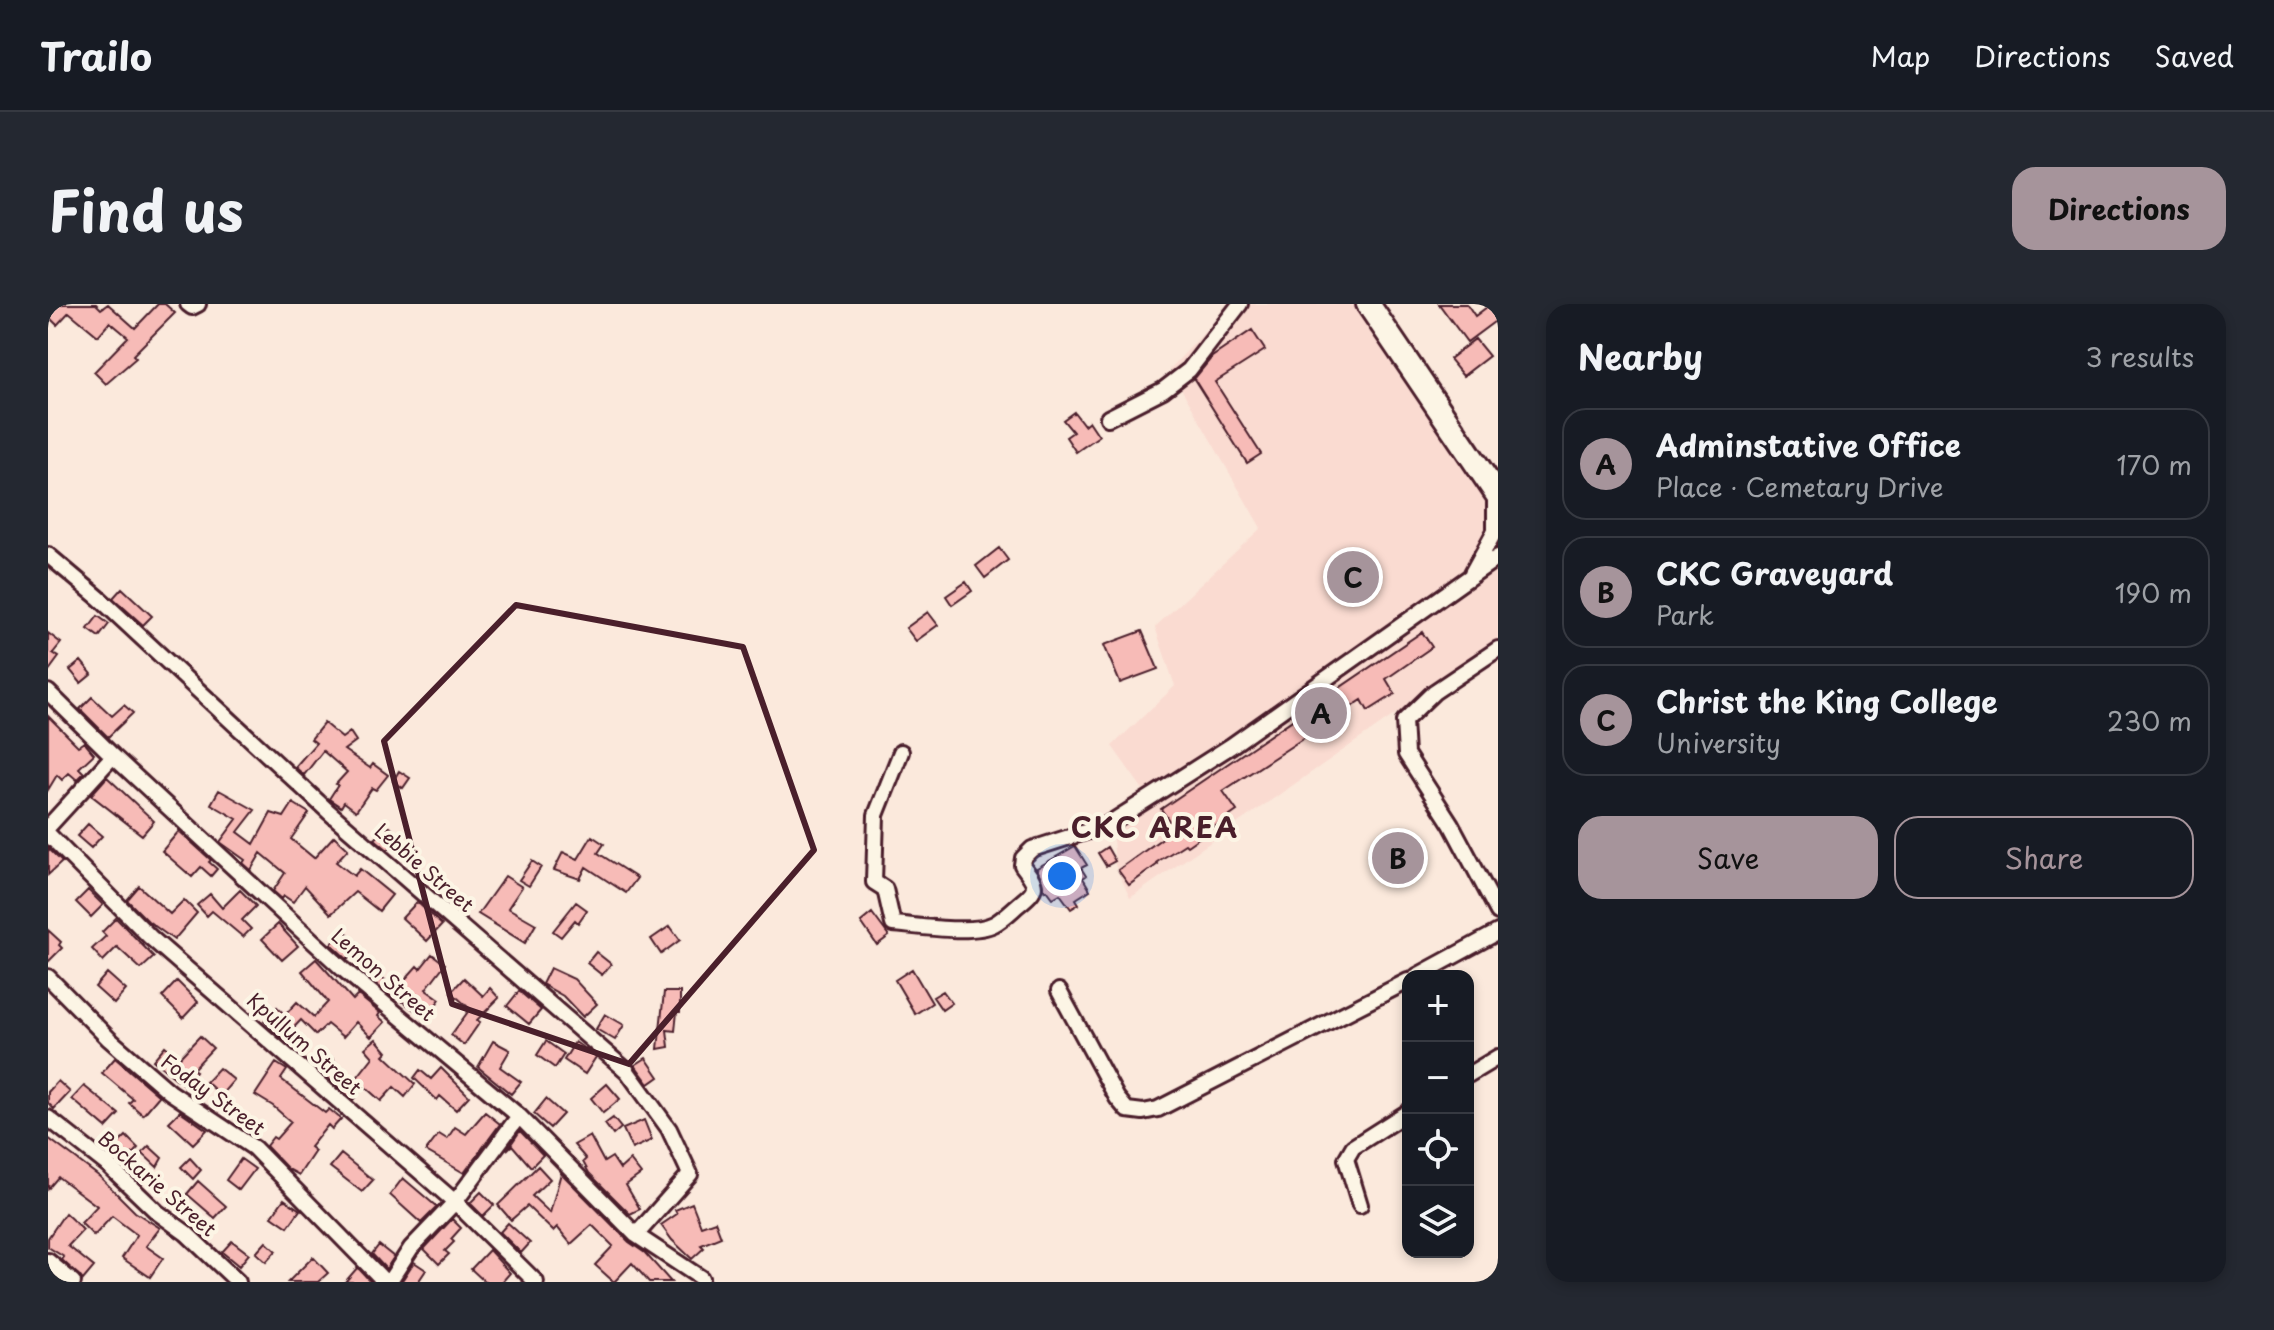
<!DOCTYPE html>
<meta charset="utf-8">
<style>
:root{--surface:#171b24;--page:#242831;--text:#f1f3f6;--muted:#9ea1a6;--line:#363941;--accent:#a6949b}
body{margin:0;font-family:"Playpen Sans",sans-serif;background:var(--page);color:var(--text)}
.controls{position:absolute;right:24px;bottom:24px;display:grid;overflow:hidden;border-radius:16px;box-shadow:0 4px 12px #0003}
.controls button{width:72px;height:72px;display:grid;place-items:center;padding:0;border:0;border-bottom:2px solid var(--line);background:var(--surface);color:var(--text);font:40px sans-serif}
.you{position:absolute;left:1014px;top:572px;width:28px;height:28px;margin:-20px;border:6px solid #fff;border-radius:50%;background:#1a73e8;box-shadow:0 0 0 12px #1a73e833}
.badge{display:grid;place-items:center;width:52px;height:52px;border-radius:50%;background:var(--accent);color:#111;font-size:26px;font-weight:700}
.pin{position:absolute;translate:-50% -50%;border:4px solid #fff;box-shadow:0 2px 8px #0006}
.list{margin:0;padding:0;list-style:none}
h2{display:flex;justify-content:space-between;align-items:center;height:104px;margin:0;padding:0 32px;font-size:34px}
h2 small{font-size:26px;font-weight:400;color:var(--muted)}
.list li{display:grid;grid-template-columns:52px 1fr auto;gap:24px;align-items:center;box-sizing:border-box;height:112px;margin:0 16px 16px;padding:0 16px;border:2px solid var(--line);border-radius:24px}
.list b{display:block;font-size:30px;white-space:nowrap}
.list p{margin:0;font-size:26px;white-space:nowrap;color:var(--muted)}
.list em{font-size:26px;font-style:normal;color:var(--muted)}
.actions{display:flex;gap:16px;padding:24px 32px}
.actions a{flex:1;padding:18px 0;border:2px solid var(--accent);border-radius:24px;text-align:center;font-size:28px;color:var(--accent)}
.actions .main{background:var(--accent);color:#111}
.icon{flex:none;width:44px;height:44px;fill:none;stroke:currentColor;stroke-width:2;stroke-linecap:round;stroke-linejoin:round}
.map{position:relative;flex:none;width:1450px;height:978px;overflow:hidden;border-radius:24px}
header{display:flex;align-items:center;gap:48px;box-sizing:border-box;height:112px;padding:0 40px;background:var(--surface);border-bottom:2px solid var(--line)}
header strong{font-size:38px}
nav{display:flex;gap:44px;margin-inline-start:auto;font-size:28px}
.intro{display:flex;align-items:center;justify-content:space-between;box-sizing:border-box;height:192px;padding:0 48px}
h1{margin:0;font-size:56px}
.button{padding:20px 36px;border-radius:24px;background:var(--accent);color:#111;font-size:28px;font-weight:700}
main{display:flex;gap:48px;padding:0 48px}
aside{flex:1;background:var(--surface);border-radius:24px;box-shadow:0 4px 12px #0003}
.map>svg:first-child{display:block}
.built{fill:#fadbd1}
.building{fill:#f7bbb7;stroke:#4a1f2b;stroke-width:2}
.lines{fill:none;stroke-linecap:round;stroke-linejoin:round}
.street-casing{stroke:#4a1f2b;stroke-width:20}
.primary-casing{stroke:#4a1f2b;stroke-width:28}
.street{stroke:#fcf5e5;stroke-width:14}
.primary{stroke:#fcf5e5;stroke-width:22}
.marked{fill:none;stroke:#4a1f2b;stroke-width:6;stroke-linejoin:round}
.labels{text-anchor:middle;stroke-width:8;stroke-linejoin:round;paint-order:stroke}
.street-label{font-size:20px;fill:#4a1f2b;stroke:#fcf5e5}
.district-label{font-size:28px;font-weight:bold;letter-spacing:2px;fill:#4a1f2b;stroke:#fcf5e5}
</style>
<header>
<strong>Trailo</strong>
<nav><a>Map</a><a>Directions</a><a>Saved</a></nav>
</header>
<div class="intro"><h1>Find us</h1><a class="button">Directions</a></div>
<main>
<div class="map">
<svg width="1450" height="978" viewBox="0 0 1450 978">
<rect width="100%" height="100%" fill="#fbe9dc"/>
<filter id="ink" filterUnits="userSpaceOnUse"><feTurbulence type="fractalNoise" baseFrequency=".0125" numOctaves="2"/><feDisplacementMap in="SourceGraphic" scale="16" xChannelSelector="R" yChannelSelector="G"/><feConvolveMatrix kernelMatrix="1 2 1 2 8 2 1 2 1" color-interpolation-filters="sRGB"/></filter>
<g filter="url(#ink)">
<path class="built" d="M 1183,0 L 1313,0 L 1450,202 L 1450,339 L 1082,594 L 1067,561 L 1065,535 L 1101,494 L 1064,442 L 1127,382 L 1107,323 L 1213,224 L 1122,65 Z"/>
<path class="building" d="M 0,0 L 48,0 L 53,5 L 60,0 L 87,24 L 110,0 L 117,0 L 127,9 L 85,51 L 88,54 L 58,80 L 46,68 L 80,33 L 62,18 L 50,32 L 21,8 L 9,21 L 0,12 Z
M 1391,0 L 1419,0 L 1427,12 L 1443,0 L 1450,0 L 1450,15 L 1419,38 Z
M 1204,26 L 1217,46 L 1167,78 L 1213,150 L 1199,159 L 1146,75 L 1164,53 Z
M 1427,35 L 1441,52 L 1415,72 L 1401,55 Z
M 1026,108 L 1036,121 L 1041,117 L 1051,132 L 1028,148 L 1018,133 L 1025,128 L 1015,116 Z
M 951,244 L 960,256 L 937,274 L 928,262 Z
M 918,278 L 924,287 L 904,301 L 898,292 Z
M 74,284 L 104,312 L 95,321 L 65,294 Z
M 880,308 L 890,321 L 868,337 L 858,324 Z
M 50,312 L 61,320 L 51,333 L 40,325 Z
M 1094,327 L 1110,365 L 1072,379 L 1056,341 Z
M 1374,328 L 1384,343 L 1338,375 L 1347,390 L 1320,407 L 1314,396 L 1175,487 L 1189,507 L 1139,542 L 1137,540 L 1109,558 L 1110,560 L 1081,581 L 1070,566 L 1127,525 L 1113,505 Z
M 0,329 L 13,339 L 5,349 L 11,353 L 0,368 Z
M 33,357 L 44,370 L 33,379 L 22,366 Z
M 44,393 L 64,412 L 76,401 L 85,409 L 60,433 L 32,405 Z
M 0,412 L 30,442 L 36,438 L 46,450 L 31,464 L 36,469 L 29,476 L 21,469 L 14,476 L 9,471 L 0,486 Z
M 276,419 L 294,434 L 302,428 L 308,437 L 296,446 L 322,464 L 325,460 L 340,471 L 328,486 L 324,484 L 308,507 L 296,498 L 293,503 L 281,495 L 290,481 L 288,480 L 299,468 L 275,447 L 256,471 L 247,463 L 268,439 L 263,435 Z
M 351,467 L 362,474 L 355,484 L 345,477 Z
M 59,473 L 106,517 L 94,531 L 43,491 Z
M 171,486 L 207,506 L 190,528 L 206,540 L 223,509 L 236,513 L 245,499 L 261,509 L 243,535 L 266,554 L 286,532 L 300,545 L 288,558 L 306,572 L 312,565 L 344,591 L 331,607 L 307,588 L 283,610 L 257,582 L 245,598 L 236,592 L 234,595 L 225,587 L 237,569 L 213,549 L 203,566 L 195,559 L 197,556 L 172,538 L 189,515 L 163,500 Z
M 40,520 L 54,532 L 43,544 L 29,532 Z
M 341,522 L 353,535 L 340,546 L 327,535 Z
M 131,527 L 163,556 L 161,558 L 169,565 L 163,572 L 153,563 L 144,573 L 114,547 Z
M 544,532 L 556,540 L 550,549 L 589,574 L 578,589 L 538,563 L 532,575 L 506,566 L 515,548 L 530,555 Z
M 1027,542 L 1039,561 L 1033,564 L 1038,572 L 1035,574 L 1042,586 L 1028,595 L 1031,600 L 1023,605 L 1012,590 L 1005,594 L 999,586 L 997,587 L 989,564 Z
M 1059,543 L 1067,557 L 1058,562 L 1050,549 Z
M 0,544 L 14,558 L 0,571 Z
M 484,557 L 493,563 L 481,582 L 471,576 Z
M 457,572 L 474,583 L 460,604 L 488,620 L 477,639 L 430,610 Z
M 91,582 L 122,610 L 136,596 L 149,609 L 126,636 L 100,617 L 79,596 Z
M 40,586 L 55,601 L 43,613 L 28,598 Z
M 192,586 L 208,602 L 194,616 L 203,625 L 195,633 L 164,607 L 159,612 L 149,601 L 162,590 L 174,604 Z
M 369,598 L 394,621 L 379,637 L 354,614 Z
M 528,598 L 539,606 L 530,619 L 527,616 L 513,633 L 505,627 Z
M 824,609 L 841,632 L 829,641 L 813,618 Z
M 68,614 L 106,653 L 93,665 L 69,643 L 55,657 L 44,645 L 58,632 L 54,628 Z
M 230,620 L 250,642 L 234,656 L 214,635 Z
M 622,622 L 632,636 L 613,650 L 603,635 Z
M 0,626 L 13,638 L 11,641 L 14,644 L 0,658 Z
M 296,626 L 312,642 L 299,655 L 283,640 Z
M 548,648 L 563,660 L 554,671 L 539,659 Z
M 384,650 L 397,660 L 378,685 L 392,695 L 378,714 L 348,693 L 346,695 L 317,671 L 324,664 L 340,679 L 345,674 L 352,681 L 369,662 L 372,665 Z
M 268,655 L 305,696 L 310,691 L 332,709 L 330,712 L 337,718 L 323,733 L 308,718 L 295,733 L 279,720 L 268,731 L 253,716 L 235,735 L 216,717 L 229,703 L 237,711 L 249,698 L 266,713 L 280,698 L 254,667 Z
M 502,664 L 526,675 L 549,700 L 535,713 L 515,692 L 494,680 Z
M 864,665 L 884,699 L 867,710 L 847,676 Z
M 59,669 L 78,686 L 66,700 L 47,683 Z
M 416,674 L 435,692 L 442,684 L 451,694 L 429,716 L 432,718 L 416,741 L 403,731 L 422,705 L 403,688 Z
M 129,677 L 150,698 L 135,714 L 114,693 Z
M 471,687 L 493,706 L 481,720 L 459,702 Z
M 895,687 L 904,699 L 894,706 L 885,693 Z
M 616,688 L 632,688 L 632,708 L 629,708 L 627,727 L 619,726 L 621,743 L 610,745 Z
M 557,710 L 576,721 L 567,736 L 548,725 Z
M 152,732 L 165,744 L 145,765 L 148,767 L 137,782 L 105,756 L 117,742 L 131,754 Z
M 328,735 L 339,748 L 336,751 L 367,780 L 357,793 L 346,783 L 333,797 L 316,782 L 305,796 L 270,765 L 283,753 L 303,776 L 304,774 L 307,776 L 325,753 L 317,744 Z
M 445,737 L 462,746 L 452,763 L 473,778 L 463,790 L 430,763 Z
M 498,737 L 516,750 L 507,764 L 489,751 Z
M 527,738 L 548,753 L 537,770 L 516,756 Z
M 67,754 L 111,792 L 95,811 L 81,799 L 85,795 L 54,769 Z
M 598,754 L 611,773 L 601,780 L 587,761 Z
M 228,759 L 239,766 L 233,775 L 277,809 L 281,805 L 293,815 L 284,825 L 280,821 L 262,843 L 267,847 L 251,871 L 240,865 L 218,842 L 225,833 L 228,835 L 243,818 L 225,802 L 207,791 Z
M 171,764 L 186,776 L 173,791 L 158,778 Z
M 393,764 L 421,792 L 408,806 L 392,792 L 389,796 L 366,774 L 372,766 L 383,775 Z
M 10,777 L 22,788 L 6,805 L 0,799 L 0,788 Z
M 559,780 L 572,795 L 555,809 L 543,794 Z
M 36,782 L 71,810 L 58,824 L 24,795 Z
M 498,795 L 515,810 L 502,824 L 486,810 Z
M 132,807 L 159,826 L 145,840 L 121,818 Z
M 437,808 L 452,820 L 416,869 L 378,847 L 391,830 L 399,835 L 407,823 L 418,830 Z
M 565,814 L 573,824 L 565,831 L 557,820 Z
M 596,816 L 604,836 L 584,845 L 575,825 Z
M 472,827 L 495,851 L 483,863 L 464,841 L 459,846 Z
M 78,832 L 90,844 L 77,858 L 64,846 Z
M 542,832 L 556,858 L 564,853 L 572,865 L 582,856 L 593,870 L 578,881 L 592,905 L 582,910 L 541,869 L 535,858 L 538,855 L 526,841 Z
M 0,834 L 52,873 L 87,908 L 112,924 L 98,942 L 115,954 L 102,973 L 74,954 L 89,931 L 64,912 L 46,932 L 33,919 L 49,902 L 10,873 L 0,885 Z
M 101,842 L 114,854 L 109,863 L 94,849 Z
M 293,850 L 325,876 L 314,888 L 282,863 Z
M 142,854 L 153,866 L 145,875 L 133,863 Z
M 193,855 L 207,865 L 191,886 L 178,876 Z
M 490,862 L 502,875 L 484,892 L 502,909 L 513,869 L 581,938 L 597,949 L 623,978 L 601,978 L 584,959 L 566,978 L 547,961 L 565,942 L 544,921 L 523,940 L 509,923 L 505,927 L 479,902 L 463,916 L 450,901 Z
M 355,874 L 389,903 L 373,919 L 342,891 Z
M 150,877 L 178,902 L 167,914 L 139,890 Z
M 433,888 L 446,901 L 435,912 L 422,899 Z
M 236,895 L 252,906 L 240,923 L 224,912 Z
M 644,899 L 653,922 L 667,917 L 673,933 L 653,941 L 656,944 L 644,955 L 624,936 L 613,921 L 629,910 L 627,906 Z
M 17,909 L 35,926 L 20,942 L 46,963 L 35,976 L 14,956 L 16,953 L 0,943 L 0,934 Z
M 404,915 L 413,924 L 403,935 L 406,938 L 397,947 L 401,950 L 391,960 L 376,945 Z
M 460,919 L 482,939 L 473,949 L 452,928 Z
M 184,937 L 201,950 L 191,962 L 174,948 Z
M 218,938 L 228,947 L 218,958 L 208,949 Z
M 331,941 L 346,953 L 338,965 L 324,950 Z
M 441,946 L 462,969 L 454,978 L 437,978 L 423,965 Z
M 265,953 L 280,969 L 270,978 L 240,978 Z
M 366,958 L 378,966 L 370,978 L 353,978 Z
M 309,964 L 312,966 L 323,978 L 297,978 Z"/>
<g class="lines">
<defs>
<path id="street" d="M 140,0 L 144,3 L 150,0
M 1060,114 L 1115,86 L 1141,66 L 1192,0
M 0,251 L 51,294 L 281,508 L 579,767 L 621,825 L 642,870 L 588,931
M 1424,269 L 1447,227 L 1447,188
M 1450,345 L 1386,388 L 1356,417 L 1358,450 L 1403,520 L 1450,608
M 0,388 L 65,452 L 295,665 L 471,812 L 588,931 L 653,974
M 853,448 L 828,511 L 826,578 L 837,585 L 845,620 C 870,622 925,631 946,620 C 954,616 963,607 970,601 C 991,584 990,582 974,561 L 975,554 L 984,545 L 1059,521 L 1183,442 L 1450,253
M 0,523 L 65,452
M 0,530 L 102,633 L 407,898 L 488,978
M 1369,672 L 1450,628
M 0,673 L 61,735 L 122,788 L 206,844 L 337,978
M 1011,687 L 1069,794 L 1079,806 L 1095,808 L 1110,805 L 1360,677
M 1420,771 L 1450,753
M 0,814 L 61,862 L 109,908 L 138,929 L 190,978
M 1312,901 L 1298,855 L 1305,843 L 1360,808
M 0,957 L 25,978
M 341,978 L 363,944 L 407,898 L 471,812"/>
<path id="primary" d="M 1320,0 L 1450,192"/>
</defs>
<use href="#street" class="street-casing"/>
<use href="#primary" class="primary-casing"/>
<use href="#street" class="street"/>
<use href="#primary" class="primary"/>
</g>
</g>
<path class="marked" d="M 468,301 L 695,343 L 766,546 L 581,760 L 404,700 L 336,437 Z"/>
<g class="labels">
<g class="street-label">
<text transform="translate(376 564) rotate(41)" y="7">Lebbie Street</text>
<text transform="translate(335 671) rotate(41)" y="7">Lemon Street</text>
<text transform="translate(256 740) rotate(41)" y="7">Kpullum Street</text>
<text transform="translate(165 791) rotate(36)" y="7">Foday Street</text>
<text transform="translate(109 880) rotate(41)" y="7">Bockarie Street</text>
</g>
<g class="district-label">
<text x="1107" y="534">CKC AREA</text>
</g>
</g>
</svg>
<div class="controls">
<button>+</button>
<button>−</button>
<button><svg class="icon" aria-label="locate" viewBox="0 0 24 24"><circle cx="12" cy="12" r="6"/><path d="M12 2v4M12 18v4M2 12h4M18 12h4"/></svg></button>
<button><svg class="icon" aria-label="layers" viewBox="0 0 24 24"><path d="M12 4l9 5-9 5-9-5zM3 14l9 5 9-5"/></svg></button>
</div>
<div class="you"></div>
<div class="pin badge" style="left:1273px;top:409px">A</div>
<div class="pin badge" style="left:1350px;top:554px">B</div>
<div class="pin badge" style="left:1305px;top:273px">C</div>
</div>
<aside>
<h2>Nearby<small>3 results</small></h2>
<ul class="list">
<li><span class="badge">A</span><div><b>Adminstative Office</b><p>Place · Cemetary Drive</p></div><em>170 m</em></li>
<li><span class="badge">B</span><div><b>CKC Graveyard</b><p>Park</p></div><em>190 m</em></li>
<li><span class="badge">C</span><div><b>Christ the King College</b><p>University</p></div><em>230 m</em></li>
</ul>
<div class="actions"><a class="main">Save</a><a>Share</a></div>
</aside>
</main>
